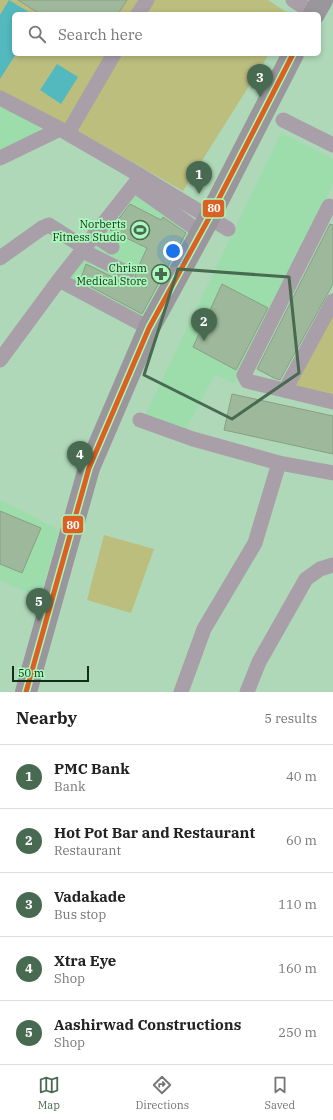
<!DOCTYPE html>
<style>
:root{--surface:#fff;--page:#f2f2f2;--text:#222;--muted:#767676;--line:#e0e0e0;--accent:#486a51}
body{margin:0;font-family:"IBM Plex Serif",serif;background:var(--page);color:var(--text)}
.scale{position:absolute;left:12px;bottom:10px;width:77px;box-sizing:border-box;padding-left:4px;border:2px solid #102f19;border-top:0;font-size:11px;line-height:14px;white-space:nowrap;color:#102f19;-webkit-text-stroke:3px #abf7bc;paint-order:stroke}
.you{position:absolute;left:173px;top:251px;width:14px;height:14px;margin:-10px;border:3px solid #fff;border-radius:50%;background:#1a73e8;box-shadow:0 0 0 6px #1a73e833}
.badge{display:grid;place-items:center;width:26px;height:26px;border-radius:50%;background:var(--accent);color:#fff;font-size:13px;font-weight:700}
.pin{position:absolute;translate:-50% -33px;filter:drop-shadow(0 1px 2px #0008)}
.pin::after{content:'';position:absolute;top:21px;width:14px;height:12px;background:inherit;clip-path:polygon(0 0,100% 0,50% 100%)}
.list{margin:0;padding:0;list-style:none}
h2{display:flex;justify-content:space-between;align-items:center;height:52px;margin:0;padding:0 16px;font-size:17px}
h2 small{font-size:13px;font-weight:400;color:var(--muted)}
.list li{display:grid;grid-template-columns:26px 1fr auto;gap:12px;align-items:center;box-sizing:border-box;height:64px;padding:0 16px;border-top:1px solid var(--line)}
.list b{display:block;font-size:15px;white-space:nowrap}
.list p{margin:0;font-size:13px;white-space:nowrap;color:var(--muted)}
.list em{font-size:13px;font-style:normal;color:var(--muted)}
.icon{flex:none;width:22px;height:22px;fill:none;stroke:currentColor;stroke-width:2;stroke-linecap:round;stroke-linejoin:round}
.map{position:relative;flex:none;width:333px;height:692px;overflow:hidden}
.search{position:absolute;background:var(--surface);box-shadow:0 2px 6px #0003;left:12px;right:12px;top:12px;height:44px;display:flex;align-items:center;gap:10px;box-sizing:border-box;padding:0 14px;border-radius:6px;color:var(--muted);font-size:15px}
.sheet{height:372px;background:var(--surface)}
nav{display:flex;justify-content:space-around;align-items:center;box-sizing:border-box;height:56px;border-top:1px solid var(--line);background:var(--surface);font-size:11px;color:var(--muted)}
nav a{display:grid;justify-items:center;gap:2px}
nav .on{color:var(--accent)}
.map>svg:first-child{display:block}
.built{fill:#9ddcab}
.green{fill:#bcbe7e}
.water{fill:#53b9be}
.building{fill:#9eb89b;stroke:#87a084}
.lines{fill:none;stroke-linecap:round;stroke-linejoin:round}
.minor{stroke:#a89fa8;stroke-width:15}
.highway{stroke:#99979b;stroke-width:22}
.bus-1-casing{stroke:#abf7bc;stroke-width:8}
.bus-1{stroke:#db6021;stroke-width:5}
.marked{fill:none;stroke:#486a51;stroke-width:3;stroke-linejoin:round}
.labels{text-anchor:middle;stroke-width:3.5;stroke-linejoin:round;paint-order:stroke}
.poi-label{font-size:11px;fill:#102f19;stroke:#abf7bc;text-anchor:end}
.line-badge{stroke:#abf7bc;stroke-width:1.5}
.badge-label{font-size:11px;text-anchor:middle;font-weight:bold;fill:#fff}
</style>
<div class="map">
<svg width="333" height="692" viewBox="0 0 333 692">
<rect width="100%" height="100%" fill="#afd8b8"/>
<path class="built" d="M 0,107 L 40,125 L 41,133 L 0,152 Z
M 281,133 L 333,159 L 333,184 L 234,384 L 215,374 L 186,429 L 145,415 Z
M 138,187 L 198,222 L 139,327 L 61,286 Z
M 0,500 L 59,530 L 40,598 L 0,580 Z"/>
<path class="green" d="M 0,0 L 268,0 L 289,14 L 14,14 L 14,54 L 269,54 L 183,191 L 73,128 L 0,91 Z
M 333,308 L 333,399 L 292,388 Z
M 104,535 L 154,549 L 131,613 L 87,600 Z"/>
<path class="water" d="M 9,0 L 32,14 L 14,14 L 14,54 L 16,54 L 0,79 L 0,15 Z
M 57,64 L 78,77 L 61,104 L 40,90 Z"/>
<path class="building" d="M 18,0 L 127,0 L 118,14 L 40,14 Z
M 130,204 L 161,220 L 163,217 L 186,233 L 142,314 L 80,281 L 86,264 L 129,285 L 135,277 L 136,272 L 147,248 L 110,230 Z
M 330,224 L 333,225 L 333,284 L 280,380 L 274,378 L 257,369 Z
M 222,284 L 268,308 L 236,370 L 193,347 Z
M 232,394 L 333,416 L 333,454 L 224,430 Z
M 0,511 L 41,528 L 22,573 L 0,564 Z"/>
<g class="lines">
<path class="minor" d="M 293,0 L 314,13
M 138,14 L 147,0
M 0,98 L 60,129
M 283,120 L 333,145
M 68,133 L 114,54
M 0,158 L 60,129 L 141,176 L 228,229
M 135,186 L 193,227
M 329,206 L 244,375 L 247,381 L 333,402
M 94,235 L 112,247
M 83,251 L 127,273
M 0,258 L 42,228 L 49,225 L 85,248
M 59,280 L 149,328
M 0,360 L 59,280 L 141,176
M 285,390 L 333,301
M 140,420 L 193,439 L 279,463 L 333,473
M 181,692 L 204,629 L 255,543 L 279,463
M 247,692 L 259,662 L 306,579 L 320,569 L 333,565"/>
<path class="highway" d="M 314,14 L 322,0
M 26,692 L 89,468 L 149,328 L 209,218 L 293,54"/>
<defs>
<path id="bus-1" d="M 26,692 L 89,468 L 149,328 L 209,218 L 293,54"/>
</defs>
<use href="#bus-1" class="bus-1-casing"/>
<use href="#bus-1" class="bus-1"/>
</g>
<path class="marked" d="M 178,269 L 289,277 L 299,373 L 232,419 L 144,375 Z"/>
<defs>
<symbol id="stadium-ring" viewBox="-11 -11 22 22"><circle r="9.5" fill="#abf7bc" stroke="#486a51" stroke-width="1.5"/><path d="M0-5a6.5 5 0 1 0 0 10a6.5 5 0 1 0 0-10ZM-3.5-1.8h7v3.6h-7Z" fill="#486a51"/></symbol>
<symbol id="pharmacy-ring" viewBox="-11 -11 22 22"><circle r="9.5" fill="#abf7bc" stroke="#486a51" stroke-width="1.5"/><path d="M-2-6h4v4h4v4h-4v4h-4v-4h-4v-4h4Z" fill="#486a51"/></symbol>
</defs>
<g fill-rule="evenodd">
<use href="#stadium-ring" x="129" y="219" width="22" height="22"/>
<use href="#pharmacy-ring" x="150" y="263" width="22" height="22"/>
</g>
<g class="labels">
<g class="poi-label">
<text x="126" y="228">Norberts<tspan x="126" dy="13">Fitness Studio</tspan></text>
<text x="147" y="272">Chrism<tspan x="147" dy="13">Medical Store</tspan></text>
</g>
</g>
<g class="line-badge">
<rect x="202" y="199" width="23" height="19" rx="4" fill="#db6021"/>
<rect x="62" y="515" width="22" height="19" rx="4" fill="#db6021"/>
</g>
<g class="badge-label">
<text x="214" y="212">80</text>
<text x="73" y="529">80</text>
</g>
</svg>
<div class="scale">50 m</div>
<div class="you"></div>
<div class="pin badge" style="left:199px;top:194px">1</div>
<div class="pin badge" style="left:204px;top:341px">2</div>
<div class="pin badge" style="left:260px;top:97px">3</div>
<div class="pin badge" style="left:80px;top:474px">4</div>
<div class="pin badge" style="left:39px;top:621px">5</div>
<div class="search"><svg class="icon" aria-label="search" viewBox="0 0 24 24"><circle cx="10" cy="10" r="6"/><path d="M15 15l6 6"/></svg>Search here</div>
</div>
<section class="sheet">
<h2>Nearby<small>5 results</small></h2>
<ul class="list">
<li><span class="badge">1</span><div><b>PMC Bank</b><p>Bank</p></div><em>40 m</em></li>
<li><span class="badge">2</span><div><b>Hot Pot Bar and Restaurant</b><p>Restaurant</p></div><em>60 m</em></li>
<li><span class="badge">3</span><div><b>Vadakade</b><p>Bus stop</p></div><em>110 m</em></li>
<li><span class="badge">4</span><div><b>Xtra Eye</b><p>Shop</p></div><em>160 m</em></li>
<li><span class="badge">5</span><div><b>Aashirwad Constructions</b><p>Shop</p></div><em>250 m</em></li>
</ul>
</section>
<nav>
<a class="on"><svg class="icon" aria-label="map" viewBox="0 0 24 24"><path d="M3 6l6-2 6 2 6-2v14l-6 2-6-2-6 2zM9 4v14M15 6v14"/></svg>Map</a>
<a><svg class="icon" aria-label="directions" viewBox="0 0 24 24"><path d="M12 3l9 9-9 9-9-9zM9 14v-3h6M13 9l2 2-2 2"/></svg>Directions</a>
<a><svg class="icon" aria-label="saved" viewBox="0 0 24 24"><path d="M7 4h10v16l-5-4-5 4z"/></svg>Saved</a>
</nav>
